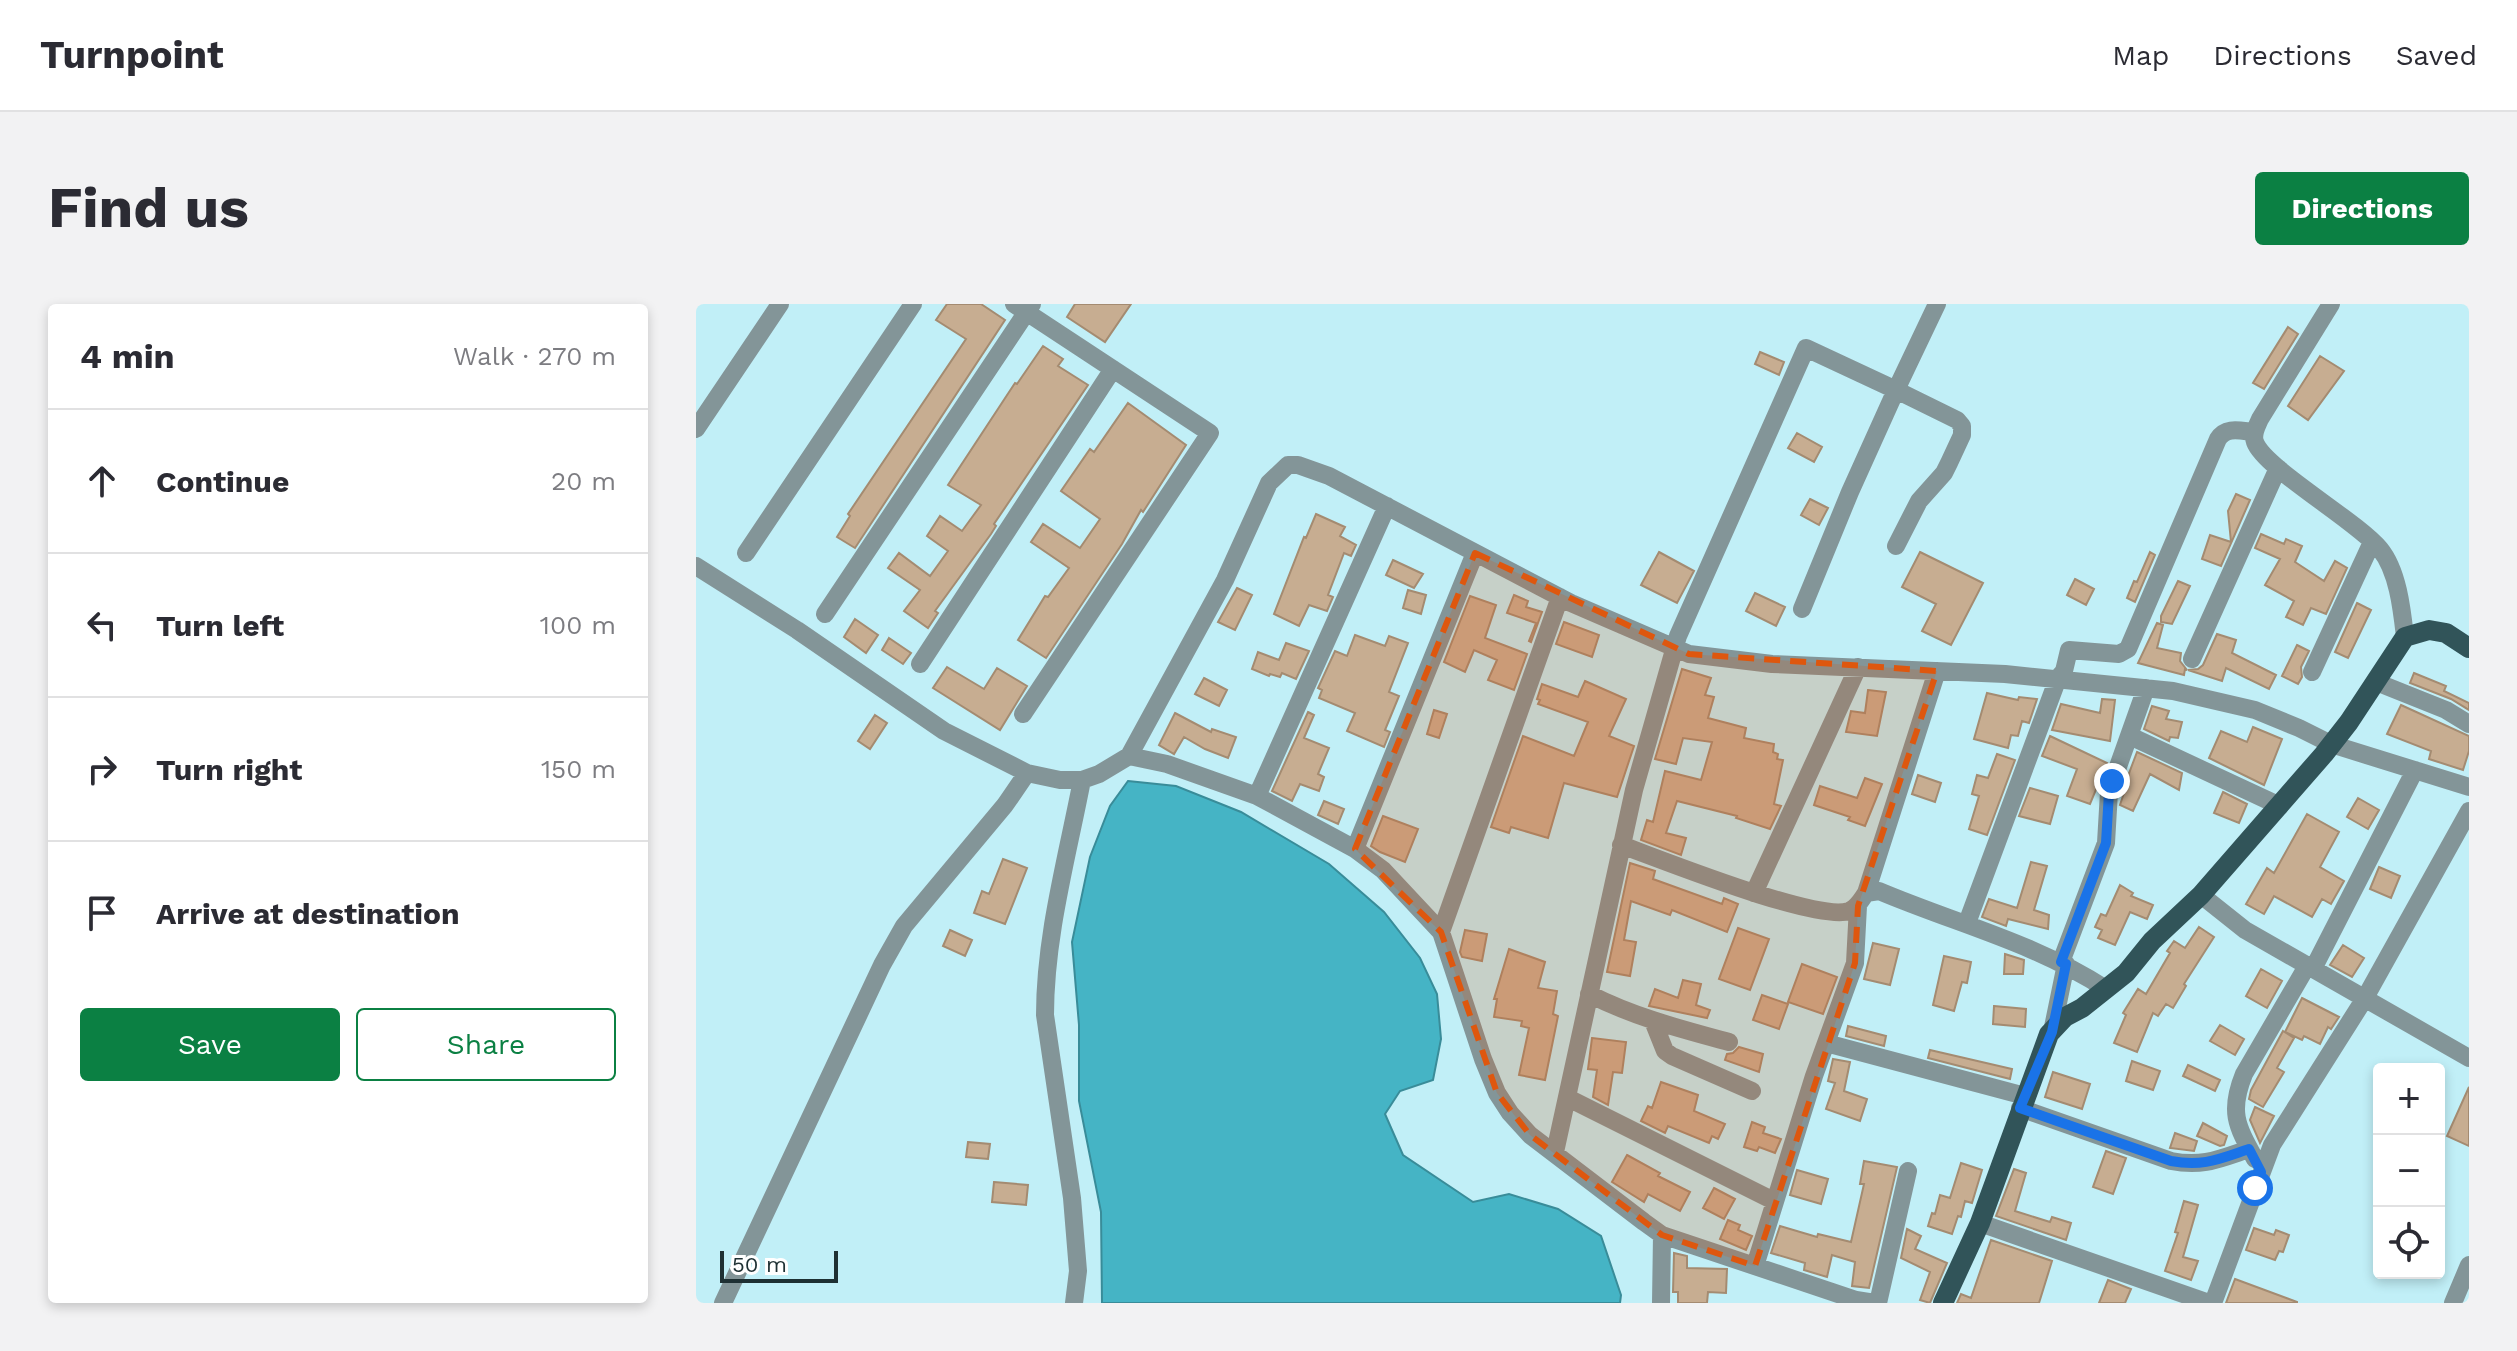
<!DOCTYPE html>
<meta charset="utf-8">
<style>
:root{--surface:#fff;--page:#f2f2f3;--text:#2b2b33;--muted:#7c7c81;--line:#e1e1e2;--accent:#0b8043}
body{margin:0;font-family:"Work Sans",sans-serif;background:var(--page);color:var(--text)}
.controls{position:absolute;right:24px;bottom:24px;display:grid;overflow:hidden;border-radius:8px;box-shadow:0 4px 12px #0003}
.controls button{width:72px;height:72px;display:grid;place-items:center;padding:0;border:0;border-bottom:2px solid var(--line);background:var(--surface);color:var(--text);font:40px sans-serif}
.scale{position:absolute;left:24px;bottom:20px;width:118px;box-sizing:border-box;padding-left:8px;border:4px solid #1e3033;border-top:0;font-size:22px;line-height:28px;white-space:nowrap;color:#1e3033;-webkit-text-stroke:6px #fff;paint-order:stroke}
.stop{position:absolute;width:24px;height:24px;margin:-18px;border:6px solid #1a73e8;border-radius:50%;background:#fff}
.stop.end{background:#1a73e8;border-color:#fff;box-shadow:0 2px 8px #0008}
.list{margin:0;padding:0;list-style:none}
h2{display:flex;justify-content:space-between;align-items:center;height:104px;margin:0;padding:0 32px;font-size:34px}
h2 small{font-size:26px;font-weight:400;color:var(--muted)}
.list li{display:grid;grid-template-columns:52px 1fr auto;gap:24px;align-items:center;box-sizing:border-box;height:144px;padding:0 32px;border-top:2px solid var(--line)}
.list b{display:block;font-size:30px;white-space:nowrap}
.list em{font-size:26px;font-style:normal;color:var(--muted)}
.actions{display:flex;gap:16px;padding:24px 32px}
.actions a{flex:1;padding:18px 0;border:2px solid var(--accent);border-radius:8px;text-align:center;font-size:28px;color:var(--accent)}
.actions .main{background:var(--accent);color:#fff}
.icon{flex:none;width:44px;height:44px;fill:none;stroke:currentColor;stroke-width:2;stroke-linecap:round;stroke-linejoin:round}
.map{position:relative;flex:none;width:1773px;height:999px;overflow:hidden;border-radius:8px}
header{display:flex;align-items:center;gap:48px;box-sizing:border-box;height:112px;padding:0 40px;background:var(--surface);border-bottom:2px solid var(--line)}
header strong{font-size:38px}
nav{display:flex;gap:44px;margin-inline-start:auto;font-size:28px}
.intro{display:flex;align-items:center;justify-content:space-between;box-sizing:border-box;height:192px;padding:0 48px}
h1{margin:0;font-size:56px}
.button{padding:20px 36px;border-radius:8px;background:var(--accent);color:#fff;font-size:28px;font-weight:700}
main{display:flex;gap:48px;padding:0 48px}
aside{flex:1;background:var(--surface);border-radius:8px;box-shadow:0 4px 12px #0003}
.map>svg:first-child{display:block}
.water{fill:#45b4c5;stroke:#398c99;stroke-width:2}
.building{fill:#c7ad91;stroke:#a48b71;stroke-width:2}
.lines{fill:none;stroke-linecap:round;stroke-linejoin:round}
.minor{stroke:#839598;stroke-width:18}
.major{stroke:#315459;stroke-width:20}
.route{stroke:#1a73e8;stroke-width:10}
.marked{fill:#de570e;fill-opacity:0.2;stroke:#de570e;stroke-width:6;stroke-dasharray:16 10;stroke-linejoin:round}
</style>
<header>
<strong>Turnpoint</strong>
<nav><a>Map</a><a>Directions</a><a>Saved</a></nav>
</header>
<div class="intro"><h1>Find us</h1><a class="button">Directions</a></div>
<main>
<aside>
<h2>4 min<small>Walk · 270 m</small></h2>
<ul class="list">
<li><svg class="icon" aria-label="ahead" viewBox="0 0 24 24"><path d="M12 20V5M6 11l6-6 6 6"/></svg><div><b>Continue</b></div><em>20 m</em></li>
<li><svg class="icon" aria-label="left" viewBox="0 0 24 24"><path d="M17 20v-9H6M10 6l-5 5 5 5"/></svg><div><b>Turn left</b></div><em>100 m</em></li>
<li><svg class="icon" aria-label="right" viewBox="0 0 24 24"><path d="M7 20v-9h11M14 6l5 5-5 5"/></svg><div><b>Turn right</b></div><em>150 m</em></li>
<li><svg class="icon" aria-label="arrive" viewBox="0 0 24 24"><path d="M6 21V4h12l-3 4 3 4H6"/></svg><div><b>Arrive at destination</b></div></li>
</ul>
<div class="actions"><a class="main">Save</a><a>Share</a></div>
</aside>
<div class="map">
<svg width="1773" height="999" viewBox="0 0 1773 999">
<rect width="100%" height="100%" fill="#c1eff7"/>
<path class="water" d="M 432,477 L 480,482 L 545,508 L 633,560 L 688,608 L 724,654 L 741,690 L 745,735 L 737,776 L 704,787 L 689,810 L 707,851 L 777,898 L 813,890 L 862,905 L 905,932 L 925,991 L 924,999 L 406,999 L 405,908 L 383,797 L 383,721 L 376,638 L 394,553 L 414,502 Z"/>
<path class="building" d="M 251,0 L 285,0 L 309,16 L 159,244 L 141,233 L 154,212 L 152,210 L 270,35 L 240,16 Z
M 379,0 L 435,0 L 409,38 L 371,13 Z
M 1592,23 L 1602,30 L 1568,85 L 1557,79 Z
M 347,42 L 367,55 L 362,62 L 392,81 L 298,220 L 300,222 L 295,230 L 239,307 L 242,309 L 232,324 L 208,307 L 224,286 L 192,264 L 203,249 L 234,272 L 252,247 L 231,232 L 244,212 L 266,227 L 285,201 L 252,181 L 319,79 L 321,80 Z
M 1064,48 L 1088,58 L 1083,71 L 1059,60 Z
M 1624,52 L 1648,67 L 1612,116 L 1592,102 Z
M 432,99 L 490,141 L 447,208 L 445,206 L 426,240 L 350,354 L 322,336 L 349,292 L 352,293 L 373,264 L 335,238 L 347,220 L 384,244 L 404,215 L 365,187 L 394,145 L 398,148 Z
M 1101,129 L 1126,143 L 1118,158 L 1092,144 Z
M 1540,190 L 1554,196 L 1525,262 L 1506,255 L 1514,231 L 1535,238 L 1532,207 Z
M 1114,195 L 1132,204 L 1123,221 L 1105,211 Z
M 620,210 L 649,223 L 644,232 L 660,241 L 655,252 L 648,249 L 632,291 L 637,293 L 631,307 L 613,301 L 603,322 L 578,310 L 608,233 L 610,234 Z
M 1565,230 L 1588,240 L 1590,235 L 1606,242 L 1599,258 L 1628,277 L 1639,257 L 1651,264 L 1630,310 L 1615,304 L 1607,321 L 1590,313 L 1598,297 L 1569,281 L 1584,255 L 1559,244 Z
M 963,248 L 998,267 L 981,299 L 945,281 Z
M 1224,248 L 1287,279 L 1255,341 L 1226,327 L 1240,300 L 1206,283 Z
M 1454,248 L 1459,251 L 1439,298 L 1431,294 L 1438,277 L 1441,278 Z
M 697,256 L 727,270 L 718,284 L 690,271 Z
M 1379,275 L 1398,285 L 1390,301 L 1371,291 Z
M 1482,277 L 1494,282 L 1476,320 L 1465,318 L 1465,312 Z
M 541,284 L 556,291 L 539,326 L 522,318 Z
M 712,286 L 730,291 L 725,310 L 707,304 Z
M 1059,289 L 1089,303 L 1080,322 L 1050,307 Z
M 818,291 L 832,297 L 830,303 L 846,308 L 835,338 L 833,337 L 840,319 L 811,309 Z
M 774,292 L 800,301 L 789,334 L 831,350 L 818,386 L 792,376 L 801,356 L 778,346 L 769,368 L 748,358 Z
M 1661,299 L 1675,306 L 1652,354 L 1639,348 Z
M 159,315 L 182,331 L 170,349 L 148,333 Z
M 868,318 L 903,331 L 896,353 L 860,340 Z
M 1461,319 L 1467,321 L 1461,344 L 1485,349 L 1484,357 L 1491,366 L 1489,365 L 1488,371 L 1442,359 Z
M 1521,330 L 1540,336 L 1536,349 L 1580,371 L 1573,385 L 1530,364 L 1526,377 L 1492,366 L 1502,365 L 1507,361 Z
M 659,331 L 689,342 L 693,332 L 712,339 L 693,388 L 703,392 L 689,426 L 694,428 L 688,443 L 651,427 L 659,409 L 623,394 L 626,386 L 622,384 L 639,347 L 651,352 Z
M 193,334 L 215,349 L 207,360 L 186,346 Z
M 590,339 L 613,347 L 600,375 L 586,369 L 584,373 L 574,370 L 573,372 L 556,365 L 562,348 L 583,356 Z
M 1601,341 L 1613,347 L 1605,363 L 1606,373 L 1602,380 L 1586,372 Z
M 251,363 L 288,385 L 301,364 L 331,382 L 304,426 L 237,384 Z
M 986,365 L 1015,374 L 1009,391 L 1018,393 L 1012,414 L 1050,424 L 1048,434 L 1078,440 L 1077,448 L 1082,450 L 1081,455 L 1087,456 L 1078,500 L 1085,502 L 1074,525 L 1040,514 L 1041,512 L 981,497 L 970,529 L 990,534 L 985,551 L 945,536 L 951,516 L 957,518 L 969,467 L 1005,476 L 1016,438 L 987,434 L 980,460 L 959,455 Z
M 1718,369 L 1750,382 L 1748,387 L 1773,399 L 1773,406 L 1755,395 L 1714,379 Z
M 508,374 L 531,386 L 523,402 L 499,390 Z
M 889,377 L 930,395 L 913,432 L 938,442 L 921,493 L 868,479 L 852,534 L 815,523 L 813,529 L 795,523 L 827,432 L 878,452 L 892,418 L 842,400 L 844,396 L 841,395 L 846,380 L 882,393 Z
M 1172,386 L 1190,388 L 1181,432 L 1150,428 L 1155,407 L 1169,409 Z
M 1291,389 L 1322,396 L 1323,393 L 1341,395 L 1333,419 L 1326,417 L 1322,432 L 1315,431 L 1312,444 L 1278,435 Z
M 1406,395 L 1419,396 L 1414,437 L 1356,426 L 1365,400 L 1404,409 Z
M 1705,401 L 1773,432 L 1773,447 L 1767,466 L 1733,455 L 1735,447 L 1691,430 Z
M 1456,402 L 1473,407 L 1470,415 L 1486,418 L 1482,434 L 1474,433 L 1473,437 L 1448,425 Z
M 738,406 L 751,410 L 743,434 L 731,430 Z
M 612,408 L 618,411 L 608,434 L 633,444 L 622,470 L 628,473 L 623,487 L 604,480 L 596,497 L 576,487 Z
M 479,409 L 515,428 L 516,425 L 540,433 L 532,454 L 509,445 L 488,433 L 478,450 L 463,441 Z
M 179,411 L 191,419 L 174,445 L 162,437 Z
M 1557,423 L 1586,435 L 1568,481 L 1513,454 L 1525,427 L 1551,438 Z
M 1354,432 L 1411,459 L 1394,500 L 1371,492 L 1381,465 L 1346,452 Z
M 1441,448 L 1486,469 L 1483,486 L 1454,470 L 1437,507 L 1424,501 L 1431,480 L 1429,480 Z
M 1301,450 L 1319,456 L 1291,531 L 1273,525 L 1283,492 L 1276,490 L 1281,471 L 1292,474 Z
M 1222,471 L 1245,479 L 1239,498 L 1216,490 Z
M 1169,474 L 1186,480 L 1169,522 L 1152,516 L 1154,513 L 1118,501 L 1124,482 L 1161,494 Z
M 1334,484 L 1362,492 L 1354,520 L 1323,512 Z
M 1527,488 L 1551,500 L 1543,519 L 1518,509 Z
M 1662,494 L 1683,506 L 1672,525 L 1651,513 Z
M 628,497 L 648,505 L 642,520 L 622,511 Z
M 1611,510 L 1643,528 L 1624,563 L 1648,577 L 1635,600 L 1626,595 L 1616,613 L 1578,592 L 1568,610 L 1550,600 L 1571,564 L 1578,569 Z
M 687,512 L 722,525 L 709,558 L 684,548 L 675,542 Z
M 307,555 L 331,564 L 309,620 L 278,609 L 286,587 L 293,590 Z
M 1335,558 L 1351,562 L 1338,606 L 1353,611 L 1352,625 L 1312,615 L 1310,622 L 1286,613 L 1293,595 L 1321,604 Z
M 934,559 L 959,567 L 957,575 L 1026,600 L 1028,594 L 1042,600 L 1031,628 L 976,606 L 974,611 L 935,597 L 928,636 L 940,638 L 934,672 L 911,668 Z
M 1683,563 L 1704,572 L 1695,594 L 1674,585 Z
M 1424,581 L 1437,589 L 1435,592 L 1457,601 L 1451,615 L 1434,608 L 1419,641 L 1402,634 L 1406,626 L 1399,623 L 1405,610 L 1410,612 Z
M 1503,623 L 1518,633 L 1488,680 L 1490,682 L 1477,704 L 1470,700 L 1462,712 L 1457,709 L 1441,748 L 1418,739 L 1430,711 L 1427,709 L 1442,685 L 1450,690 L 1474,649 L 1471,647 L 1478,637 L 1489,644 Z
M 1042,624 L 1073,635 L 1054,686 L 1023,675 Z
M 254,626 L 276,636 L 269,652 L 247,642 Z
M 769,626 L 791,630 L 786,657 L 766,653 L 764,648 Z
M 1177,639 L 1203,645 L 1194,681 L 1168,675 Z
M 1647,641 L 1668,654 L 1656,673 L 1634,661 Z
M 813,645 L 849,658 L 842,684 L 861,687 L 857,710 L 862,712 L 849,776 L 823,771 L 833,724 L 825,722 L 826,717 L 798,713 L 801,695 L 798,695 Z
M 1309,650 L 1328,656 L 1327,670 L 1308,670 Z
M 1248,652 L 1275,658 L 1271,679 L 1266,678 L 1258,707 L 1237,701 Z
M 1106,660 L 1141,673 L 1127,710 L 1092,698 Z
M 1565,665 L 1586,677 L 1571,704 L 1550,692 Z
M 987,676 L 1005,680 L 1000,701 L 1014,706 L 1011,714 L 953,702 L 959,685 L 982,694 Z
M 1066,691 L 1092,700 L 1083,725 L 1057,716 Z
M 1606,694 L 1643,713 L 1635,725 L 1632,723 L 1624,740 L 1608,732 L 1606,736 L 1589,728 Z
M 1298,702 L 1330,705 L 1329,723 L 1297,720 Z
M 1524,721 L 1548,735 L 1539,751 L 1514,737 Z
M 1152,722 L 1190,732 L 1188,742 L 1150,732 Z
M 1587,727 L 1598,734 L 1581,764 L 1588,768 L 1567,803 L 1553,795 L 1555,786 Z
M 896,734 L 930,738 L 926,769 L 917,768 L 912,801 L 897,793 L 901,766 L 892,765 Z
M 1043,743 L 1067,750 L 1063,768 L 1029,756 L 1031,750 L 1037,749 Z
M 1234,746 L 1316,765 L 1314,775 L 1232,754 Z
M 1137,755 L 1154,758 L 1148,787 L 1171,795 L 1164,817 L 1130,805 L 1139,779 L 1132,777 Z
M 1436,757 L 1464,767 L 1457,786 L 1430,777 Z
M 1492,761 L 1524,776 L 1519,787 L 1487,772 Z
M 1357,768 L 1394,780 L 1386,805 L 1349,793 Z
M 965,778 L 1002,791 L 998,807 L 1029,820 L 1022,835 L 1016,832 L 1013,839 L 972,822 L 969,829 L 945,817 L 952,802 L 956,804 Z
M 1773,783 L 1773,842 L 1751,832 Z
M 1559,803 L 1578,812 L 1564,839 L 1554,816 Z
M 1056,818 L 1069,823 L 1067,829 L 1085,835 L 1079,849 L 1063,843 L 1061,847 L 1048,843 Z
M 1507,819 L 1531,832 L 1528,841 L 1524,842 L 1501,832 Z
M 1479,829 L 1501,837 L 1498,847 L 1474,844 Z
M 272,838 L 294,840 L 292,855 L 270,853 Z
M 1410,847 L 1430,854 L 1417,890 L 1397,883 Z
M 931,851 L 964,869 L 962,872 L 994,888 L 984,907 L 952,890 L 948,898 L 916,878 Z
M 1168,857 L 1201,863 L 1173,984 L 1156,982 L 1159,958 L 1136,951 L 1131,973 L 1108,966 L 1109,959 L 1075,949 L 1084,922 L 1121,933 L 1122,930 L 1155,938 L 1168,880 L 1164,880 Z
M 1265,859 L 1286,866 L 1276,899 L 1269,897 L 1265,913 L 1262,912 L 1256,930 L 1232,922 L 1236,909 L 1239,910 L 1244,891 L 1254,894 Z
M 1318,865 L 1330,869 L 1319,907 L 1354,918 L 1356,913 L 1375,919 L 1370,936 L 1300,912 Z
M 1101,866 L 1132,875 L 1125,900 L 1094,891 Z
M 298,878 L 332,881 L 330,901 L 296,898 Z
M 1018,884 L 1039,895 L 1028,915 L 1007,904 Z
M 1488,897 L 1502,901 L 1487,953 L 1502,957 L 1495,976 L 1469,967 L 1482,929 L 1479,928 Z
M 1032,916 L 1044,921 L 1042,926 L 1056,932 L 1050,946 L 1024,935 Z
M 1558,924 L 1578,931 L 1580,926 L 1593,931 L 1587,948 L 1583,947 L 1579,956 L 1550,946 Z
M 1211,925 L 1225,932 L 1219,945 L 1251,959 L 1234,999 L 1224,996 L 1234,968 L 1205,954 Z
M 1295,936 L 1356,957 L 1343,999 L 1261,999 L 1265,990 L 1275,994 Z
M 978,949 L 991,952 L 991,964 L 1031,965 L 1030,989 L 1012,988 L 1011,999 L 982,999 L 982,988 L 977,988 Z
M 1539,975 L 1601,998 L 1601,999 L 1530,999 Z
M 1412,976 L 1435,985 L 1429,999 L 1403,999 Z"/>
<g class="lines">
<path class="minor" d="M 318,0 L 514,129 L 327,410
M 1635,0 L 1564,115 C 1561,122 1556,130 1559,138 C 1568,164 1661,217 1684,245 C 1702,267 1706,306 1709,333
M 0,125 L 84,0
M 1200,242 L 1223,197 L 1248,169 L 1253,159 L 1266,131 L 1266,122 L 1261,116 L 1200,86 L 1241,0
M 50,249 L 217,0
M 0,262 L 101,326 L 248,427 L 331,469 L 309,501 L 208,622 L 186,661 L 27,999
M 129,310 L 336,0
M 1496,355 L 1582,164
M 224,360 L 417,65
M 1616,368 L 1676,238
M 1680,378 L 1750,406 L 1773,420
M 1434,432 L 1584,502
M 433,452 L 471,460 L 561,492 L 659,545 L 687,566 L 745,628 L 787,755 L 801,789 L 814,809 L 834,831 L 948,918 L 966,931 L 1160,996 L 1179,999
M 331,469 L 364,476 L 386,476 L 403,470 L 433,452 L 529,276 L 573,179 L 592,161 L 602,161 L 633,172 L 875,299 L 993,350 L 1076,360 L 1309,370 L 1477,387 L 1559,406 L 1603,424 L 1635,440 L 1773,483
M 561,492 L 691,202
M 925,541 C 964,555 1120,618 1153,607 C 1161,604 1165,596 1170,589 L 1183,587 C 1261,620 1337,638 1410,685
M 659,545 L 779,249
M 1058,589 L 1162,363
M 1170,589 L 1241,367
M 1505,591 L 1549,626 L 1773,754
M 1271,619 L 1362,374 L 1368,367 L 1373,346 L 1423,350 L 1432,345 L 1522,135 C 1530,122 1545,127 1558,128
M 745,628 L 864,293
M 1365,658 L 1410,539 L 1413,488 L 1450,384
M 1617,665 L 1719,466
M 893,690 C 938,713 985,725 1033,738
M 957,717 L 969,747 L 976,752 L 1056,787
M 1356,728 L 1370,660
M 1130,739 L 1329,792
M 872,794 L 1078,897
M 1324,804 L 1475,857 C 1507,863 1523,855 1553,845
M 859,848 L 938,486 L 982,332 L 1110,44 L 1200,86 L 1154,188 L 1106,305
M 1559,855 C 1540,821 1533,807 1548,770 L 1611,662
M 1284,919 L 1513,999
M 1059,962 L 1118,772 L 1159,659 L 1162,602
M 378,999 L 382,967 L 376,894 L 349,711 C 349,632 371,554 386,476
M 965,999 L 966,931
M 1182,999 L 1212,867
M 1517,999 L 1576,841 L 1669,694 L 1773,507
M 1757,999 L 1773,961"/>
<path class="major" d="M 1247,999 L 1284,919 L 1353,730 L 1369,713 L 1386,704 L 1430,669 L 1456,637 L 1505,591 L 1628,450 L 1653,418 L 1709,333 L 1733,326 L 1750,329 L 1773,344"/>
</g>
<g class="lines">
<path class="route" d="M 1416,477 L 1413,488 L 1410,539 L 1365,658 L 1370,660 L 1356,728 L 1324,804 L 1475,857 C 1507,863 1523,855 1553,845 L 1565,868 L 1559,884"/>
</g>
<path class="marked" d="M 779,249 L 993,350 L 1241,367 L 1162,602 L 1159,659 L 1059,962 L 966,931 L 834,831 L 801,789 L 745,628 L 659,545 Z"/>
</svg>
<div class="controls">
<button>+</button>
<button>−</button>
<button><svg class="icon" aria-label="locate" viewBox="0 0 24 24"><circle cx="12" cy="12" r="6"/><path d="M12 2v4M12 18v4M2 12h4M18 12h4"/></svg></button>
</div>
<div class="scale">50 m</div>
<div class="stop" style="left:1559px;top:884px"></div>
<div class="stop end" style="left:1416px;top:477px"></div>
</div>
</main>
